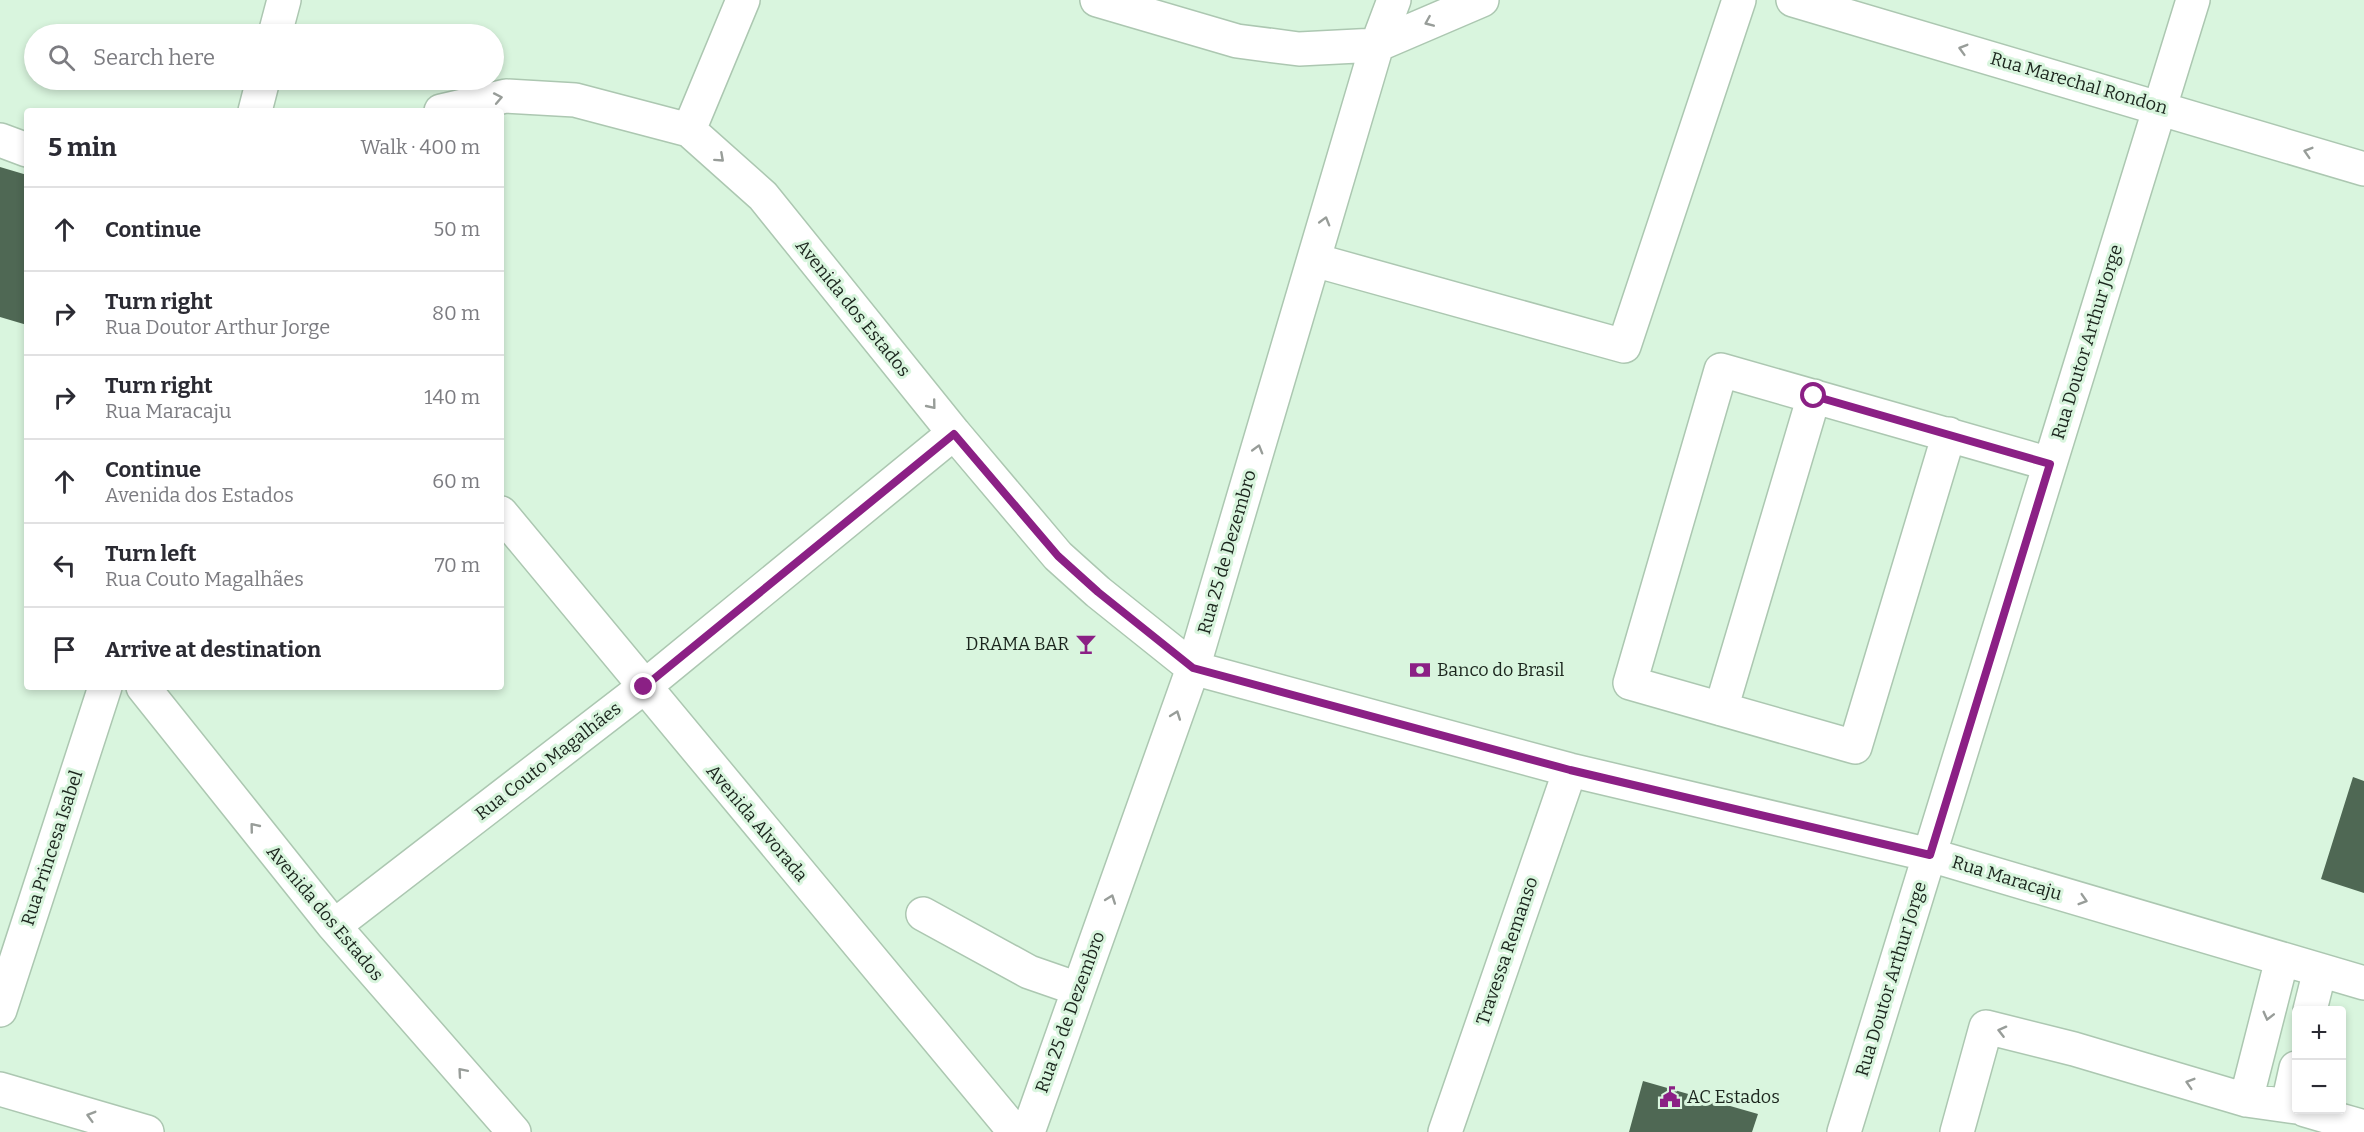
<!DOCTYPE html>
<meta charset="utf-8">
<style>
:root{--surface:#fff;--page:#f7f7f7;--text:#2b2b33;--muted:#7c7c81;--line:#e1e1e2}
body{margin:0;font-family:Bitter,serif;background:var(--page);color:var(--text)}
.controls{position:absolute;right:18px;bottom:18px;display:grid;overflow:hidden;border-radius:6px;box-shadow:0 3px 9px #0003}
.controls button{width:54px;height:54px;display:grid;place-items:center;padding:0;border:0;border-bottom:2px solid var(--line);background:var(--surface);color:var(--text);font:30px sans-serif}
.stop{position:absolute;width:18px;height:18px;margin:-14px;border:4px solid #8b2085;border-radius:50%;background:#fff}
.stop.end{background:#8b2085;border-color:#fff;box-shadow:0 2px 6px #0008}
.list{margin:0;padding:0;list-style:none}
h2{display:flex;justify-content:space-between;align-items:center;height:78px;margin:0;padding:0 24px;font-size:26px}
h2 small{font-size:20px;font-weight:400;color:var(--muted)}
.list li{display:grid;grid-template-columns:39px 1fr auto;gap:18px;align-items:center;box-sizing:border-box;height:84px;padding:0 24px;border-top:2px solid var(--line)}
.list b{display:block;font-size:22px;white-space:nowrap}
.list p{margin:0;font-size:20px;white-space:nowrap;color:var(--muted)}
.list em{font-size:20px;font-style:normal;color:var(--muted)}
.icon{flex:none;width:33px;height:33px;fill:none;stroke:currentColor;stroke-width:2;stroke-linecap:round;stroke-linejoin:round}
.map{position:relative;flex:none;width:2364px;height:1132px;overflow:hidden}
.search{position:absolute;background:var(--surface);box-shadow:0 3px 9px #0003;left:24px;top:24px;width:480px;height:66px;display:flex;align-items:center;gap:15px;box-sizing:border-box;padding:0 21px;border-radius:33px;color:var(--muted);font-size:22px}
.panel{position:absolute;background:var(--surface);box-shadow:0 3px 9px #0003;left:24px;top:108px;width:480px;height:582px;border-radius:6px}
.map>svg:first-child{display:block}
.building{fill:#4f6854}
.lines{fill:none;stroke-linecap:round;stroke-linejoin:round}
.minor-casing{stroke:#acc7b1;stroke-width:36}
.minor{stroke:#fff;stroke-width:33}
.oneway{stroke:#989d99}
.route{stroke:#8b2085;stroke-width:8}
.labels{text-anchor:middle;stroke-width:6;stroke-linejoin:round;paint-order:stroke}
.street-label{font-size:18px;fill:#1b251d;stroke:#d9f5de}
.poi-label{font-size:18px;fill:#1b251d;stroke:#d9f5de;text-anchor:start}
</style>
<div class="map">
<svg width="2364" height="1132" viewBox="0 0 2364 1132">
<rect width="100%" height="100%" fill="#d9f5de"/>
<path class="building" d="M 0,167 L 27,175 L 27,325 L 0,317 Z
M 2353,777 L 2364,781 L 2364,893 L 2321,879 Z
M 1643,1081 L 1758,1114 L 1752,1132 L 1629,1132 Z"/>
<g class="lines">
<defs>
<path id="minor" d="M 1097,0 L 1237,41 L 1299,49 L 1377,45 L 1482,0
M 1793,0 L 2364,169
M 275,34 L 284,0
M 255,111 L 263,80
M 441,111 L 506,96 L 575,100 L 689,130 L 763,196 L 954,433 L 1058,556 L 1098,592 L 1193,668 L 1570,770 L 1930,855 L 2364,983
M 689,130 L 743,0
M 0,140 L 27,150
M 1314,260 L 1624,346 L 1739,0
M 1949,434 L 1855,747 L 1630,683 L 1721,370 L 2050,464
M 501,513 L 1015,1132
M 143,687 L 334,926 L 514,1132
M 1721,709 L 1814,396
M 923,914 L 1029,972 L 1078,989
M 334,926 L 644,687 L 954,433
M 0,1010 L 105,687
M 2310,1010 L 2320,970
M 0,1089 L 147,1132
M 2246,1100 L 2282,959
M 2288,1104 L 2296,1068
M 2305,1110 L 2364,1127
M 1028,1132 L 1193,668 L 1377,45 L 1394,0
M 1445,1132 L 1570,770
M 1844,1132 L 2193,0
M 1957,1132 L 1986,1027 L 2074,1049 L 2246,1100 L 2296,1107"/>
</defs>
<use href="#minor" class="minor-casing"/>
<use href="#minor" class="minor"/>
</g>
<defs><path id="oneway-chevron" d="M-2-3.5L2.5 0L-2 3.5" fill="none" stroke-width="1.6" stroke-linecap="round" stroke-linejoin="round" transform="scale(1.5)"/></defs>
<g class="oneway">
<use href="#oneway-chevron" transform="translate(1429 22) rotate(157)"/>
<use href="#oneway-chevron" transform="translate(1963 49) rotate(-164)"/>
<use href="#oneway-chevron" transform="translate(498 98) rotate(-11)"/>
<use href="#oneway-chevron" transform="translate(2308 152) rotate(-163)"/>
<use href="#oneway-chevron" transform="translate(720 158) rotate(42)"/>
<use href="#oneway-chevron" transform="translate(1325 221) rotate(-74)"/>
<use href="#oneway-chevron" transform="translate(932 405) rotate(51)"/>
<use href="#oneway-chevron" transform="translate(1258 449) rotate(-74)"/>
<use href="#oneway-chevron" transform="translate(1176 715) rotate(-70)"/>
<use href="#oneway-chevron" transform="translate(254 827) rotate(-129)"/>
<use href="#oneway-chevron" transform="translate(1111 899) rotate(-70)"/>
<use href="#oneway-chevron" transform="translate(2083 900) rotate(17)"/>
<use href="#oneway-chevron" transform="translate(2268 1016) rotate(104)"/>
<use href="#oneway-chevron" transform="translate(2002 1031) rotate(-166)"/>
<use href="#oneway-chevron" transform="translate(462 1072) rotate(-131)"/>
<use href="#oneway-chevron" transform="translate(2190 1083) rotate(-163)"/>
<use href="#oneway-chevron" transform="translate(91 1116) rotate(-164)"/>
</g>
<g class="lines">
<path class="route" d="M 644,687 L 954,434 L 1058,556 L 1098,592 L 1193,668 L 1570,770 L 1930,855 L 2050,464 L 1814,396"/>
</g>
<defs>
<symbol id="bar-bare" viewBox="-9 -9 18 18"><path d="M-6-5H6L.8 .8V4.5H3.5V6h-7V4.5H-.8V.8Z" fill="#8b2085" stroke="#d9f5de" stroke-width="2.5" paint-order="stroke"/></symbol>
<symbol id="bank-bare" viewBox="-9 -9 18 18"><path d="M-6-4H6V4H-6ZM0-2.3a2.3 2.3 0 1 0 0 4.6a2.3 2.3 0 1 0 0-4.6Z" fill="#8b2085" stroke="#d9f5de" stroke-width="2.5" paint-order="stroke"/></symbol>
<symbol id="civic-bare" viewBox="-9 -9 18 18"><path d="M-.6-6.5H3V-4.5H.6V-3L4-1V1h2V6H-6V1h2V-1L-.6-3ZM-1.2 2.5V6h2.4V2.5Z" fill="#8b2085" stroke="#d9f5de" stroke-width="2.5" paint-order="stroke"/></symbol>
</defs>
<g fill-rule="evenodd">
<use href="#bar-bare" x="1071" y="629" width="30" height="30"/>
<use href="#bank-bare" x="1405" y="655" width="30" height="30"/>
<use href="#civic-bare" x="1655" y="1082" width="30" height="30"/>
</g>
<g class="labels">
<g class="street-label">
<text transform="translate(2079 83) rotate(16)" y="6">Rua Marechal Rondon</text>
<text transform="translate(853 308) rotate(51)" y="6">Avenida dos Estados</text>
<text transform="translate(2087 342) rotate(-73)" y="6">Rua Doutor Arthur Jorge</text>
<text transform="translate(1227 552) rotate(-74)" y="6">Rua 25 de Dezembro</text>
<text transform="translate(548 761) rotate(-38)" y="6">Rua Couto Magalhães</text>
<text transform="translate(757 823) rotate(50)" y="6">Avenida Alvorada</text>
<text transform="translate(52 848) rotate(-72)" y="6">Rua Princesa Isabel</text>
<text transform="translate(2007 878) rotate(17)" y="6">Rua Maracaju</text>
<text transform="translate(325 913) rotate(50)" y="6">Avenida dos Estados</text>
<text transform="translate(1507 951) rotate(-71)" y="6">Travessa Remanso</text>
<text transform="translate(1891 979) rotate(-73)" y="6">Rua Doutor Arthur Jorge</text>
<text transform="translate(1070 1012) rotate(-70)" y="6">Rua 25 de Dezembro</text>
</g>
<g class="poi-label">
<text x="1069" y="650" text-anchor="end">DRAMA BAR</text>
<text x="1437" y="676">Banco do Brasil</text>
<text x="1687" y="1103">AC Estados</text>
</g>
</g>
</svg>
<div class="controls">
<button>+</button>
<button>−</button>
</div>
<div class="stop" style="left:1814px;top:396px"></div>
<div class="stop end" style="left:644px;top:687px"></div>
<div class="search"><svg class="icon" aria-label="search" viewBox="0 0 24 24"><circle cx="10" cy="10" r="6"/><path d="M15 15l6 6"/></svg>Search here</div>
<section class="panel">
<h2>5 min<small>Walk · 400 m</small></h2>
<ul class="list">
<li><svg class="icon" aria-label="ahead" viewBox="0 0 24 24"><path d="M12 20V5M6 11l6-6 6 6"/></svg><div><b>Continue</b></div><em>50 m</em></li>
<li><svg class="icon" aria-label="right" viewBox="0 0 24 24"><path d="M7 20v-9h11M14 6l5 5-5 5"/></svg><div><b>Turn right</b><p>Rua Doutor Arthur Jorge</p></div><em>80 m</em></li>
<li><svg class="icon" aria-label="right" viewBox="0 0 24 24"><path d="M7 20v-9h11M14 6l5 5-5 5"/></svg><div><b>Turn right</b><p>Rua Maracaju</p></div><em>140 m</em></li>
<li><svg class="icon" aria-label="ahead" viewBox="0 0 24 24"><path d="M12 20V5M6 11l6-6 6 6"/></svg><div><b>Continue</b><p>Avenida dos Estados</p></div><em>60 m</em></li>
<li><svg class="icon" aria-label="left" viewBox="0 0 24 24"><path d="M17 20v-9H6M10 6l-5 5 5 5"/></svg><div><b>Turn left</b><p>Rua Couto Magalhães</p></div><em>70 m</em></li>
<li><svg class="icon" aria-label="arrive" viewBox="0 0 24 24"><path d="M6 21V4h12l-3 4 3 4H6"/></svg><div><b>Arrive at destination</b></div></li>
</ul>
</section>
</div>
